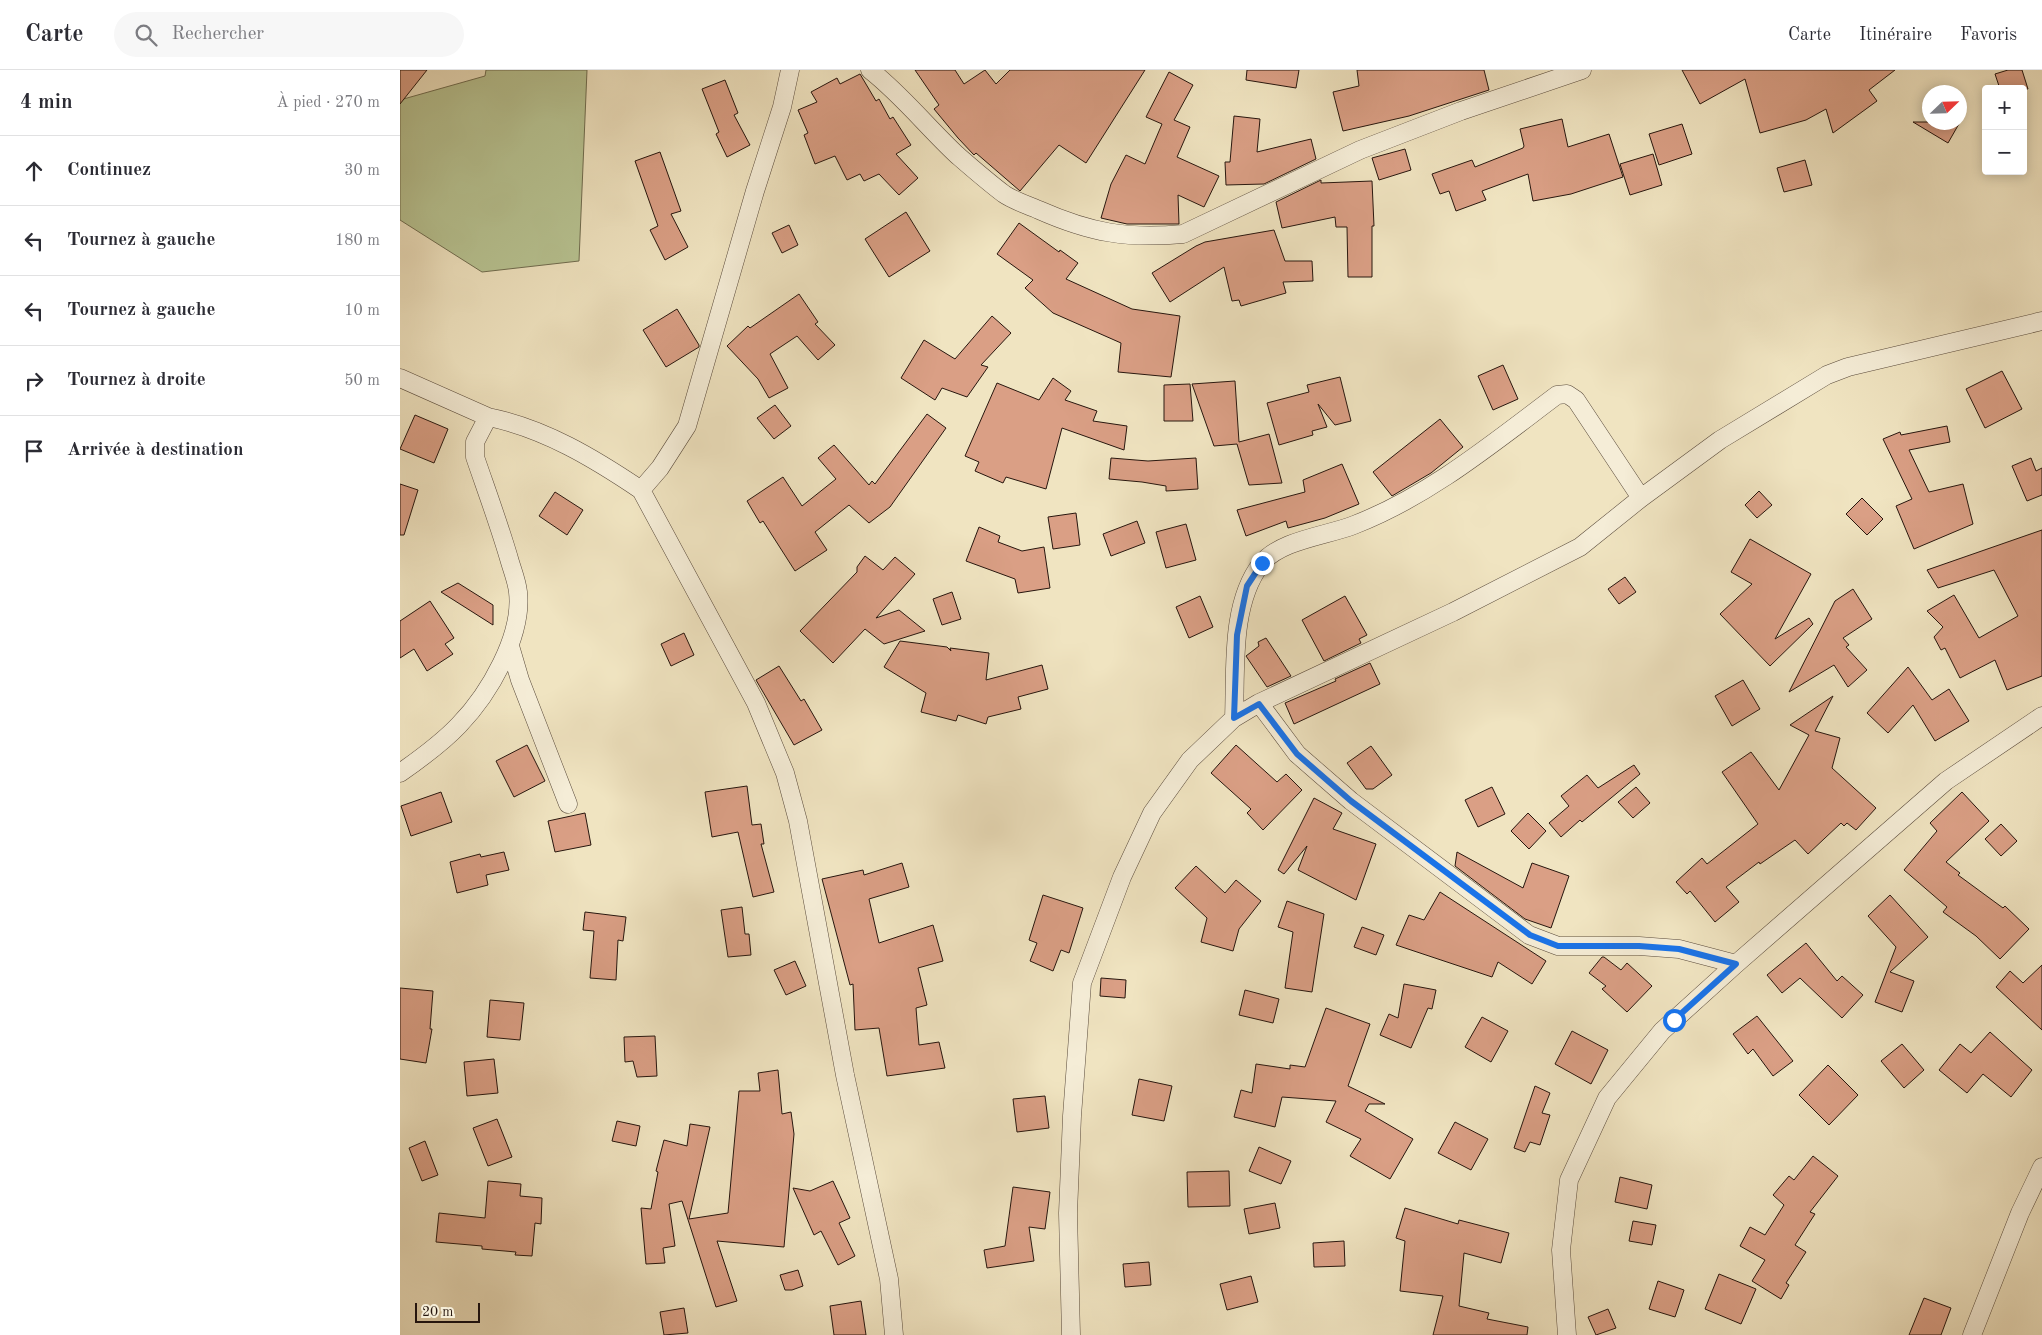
<!DOCTYPE html>
<html lang="fr">
<meta charset="utf-8">
<style>
:root{--surface:#fff;--page:#f7f7f7;--text:#2b2b33;--muted:#7c7c81;--line:#e1e1e2}
body{margin:0;font-family:"Old Standard TT",serif;background:var(--page);color:var(--text)}
.controls{position:absolute;right:15px;top:15px;display:grid;overflow:hidden;border-radius:5px;box-shadow:0 2px 12px #0003}
.controls button{width:45px;height:45px;display:grid;place-items:center;padding:0;border:0;border-bottom:1px solid var(--line);background:var(--surface);color:var(--text);font:25px sans-serif}
.compass{position:absolute;left:1522px;top:15px;width:45px;height:45px;border-radius:50%;background:var(--surface);box-shadow:0 2px 12px #0003;rotate:67deg}
.scale{position:absolute;left:15px;bottom:12px;width:65px;box-sizing:border-box;padding-left:5px;border:2px solid #27160e;border-top:0;font-size:14px;line-height:18px;white-space:nowrap;color:#27160e;-webkit-text-stroke:4px #f5edd7;paint-order:stroke}
.stop{position:absolute;width:15px;height:15px;margin:-11px;border:4px solid #1a73e8;border-radius:50%;background:#fff}
.stop.end{background:#1a73e8;border-color:#fff;box-shadow:0 1px 5px #0008}
.list{margin:0;padding:0;list-style:none}
h2{display:flex;justify-content:space-between;align-items:center;height:65px;margin:0;padding:0 20px;font-size:21px}
h2 small{font-size:16px;font-weight:400;color:var(--muted)}
.list li{display:grid;grid-template-columns:32px 1fr auto;gap:15px;align-items:center;box-sizing:border-box;height:70px;padding:0 20px;border-top:1px solid var(--line)}
.list b{display:block;font-size:19px;white-space:nowrap}
.list em{font-size:16px;font-style:normal;color:var(--muted)}
.icon{flex:none;width:28px;height:28px;fill:none;stroke:currentColor;stroke-width:2;stroke-linecap:round;stroke-linejoin:round}
.map{position:relative;flex:none;width:1642px;height:1265px;overflow:hidden}
header{display:flex;align-items:center;gap:30px;box-sizing:border-box;height:70px;padding:0 25px;background:var(--surface);border-bottom:1px solid var(--line)}
header strong{font-size:24px}
nav{display:flex;gap:28px;margin-inline-start:auto;font-size:18px}
.search{width:350px;height:45px;background:var(--page);display:flex;align-items:center;gap:12px;box-sizing:border-box;padding:0 18px;border-radius:28px;color:var(--muted);font-size:19px}
main{display:flex}
aside{flex:1;background:var(--surface)}
.map>svg:first-child{display:block}
.green{fill:#b8c493;stroke:#706d50}
.building{fill:#da9f85;stroke:#27160e}
.lines{fill:none;stroke-linecap:round;stroke-linejoin:round}
.minor-casing{stroke:#594a3b;stroke-width:19}
.minor{stroke:#f5edd7;stroke-width:18}
.route{stroke:#1a73e8;stroke-width:6}
</style>
<header>
<strong>Carte</strong>
<div class="search"><svg class="icon" aria-label="search" viewBox="0 0 24 24"><circle cx="10" cy="10" r="6"/><path d="M15 15l6 6"/></svg>Rechercher</div>
<nav><a>Carte</a><a>Itinéraire</a><a>Favoris</a></nav>
</header>
<main>
<aside>
<h2>4 min<small>À pied · 270 m</small></h2>
<ul class="list">
<li><svg class="icon" aria-label="ahead" viewBox="0 0 24 24"><path d="M12 20V5M6 11l6-6 6 6"/></svg><div><b>Continuez</b></div><em>30 m</em></li>
<li><svg class="icon" aria-label="left" viewBox="0 0 24 24"><path d="M17 20v-9H6M10 6l-5 5 5 5"/></svg><div><b>Tournez à gauche</b></div><em>180 m</em></li>
<li><svg class="icon" aria-label="left" viewBox="0 0 24 24"><path d="M17 20v-9H6M10 6l-5 5 5 5"/></svg><div><b>Tournez à gauche</b></div><em>10 m</em></li>
<li><svg class="icon" aria-label="right" viewBox="0 0 24 24"><path d="M7 20v-9h11M14 6l5 5-5 5"/></svg><div><b>Tournez à droite</b></div><em>50 m</em></li>
<li><svg class="icon" aria-label="arrive" viewBox="0 0 24 24"><path d="M6 21V4h12l-3 4 3 4H6"/></svg><div><b>Arrivée à destination</b></div></li>
</ul>
</aside>
<div class="map">
<svg width="1642" height="1265" viewBox="0 0 1642 1265">
<rect width="100%" height="100%" fill="#f0e4c1"/>
<filter id="stains"><feTurbulence type="fractalNoise" baseFrequency=".004" numOctaves="4"/><feColorMatrix values="0 0 0 0 .2 0 0 0 0 .09 0 0 0 0 .02 0 0 0 .5 -.17"/></filter>
<radialGradient id="worn" r=".72"><stop offset=".6" stop-color="#630" stop-opacity="0"/><stop offset="1" stop-color="#630" stop-opacity=".3"/></radialGradient>
<path class="green" d="M 86,0 L 187,0 L 179,191 L 82,202 L 0,150 L 0,30 L 85,6 Z"/>
<path class="building" d="M 0,0 L 27,0 L 0,34 Z
M 515,0 L 555,0 L 564,14 L 585,0 L 596,14 L 610,0 L 745,0 L 686,93 L 659,75 L 620,121 L 576,83 L 574,85 L 558,68 L 534,39 L 539,35 Z
M 847,0 L 899,0 L 896,18 L 846,10 Z
M 957,0 L 1084,0 L 1089,20 L 1009,46 L 943,61 L 933,22 L 959,16 Z
M 1282,0 L 1495,0 L 1469,20 L 1477,31 L 1433,63 L 1426,39 L 1406,50 L 1360,63 L 1345,9 L 1300,34 Z
M 1608,0 L 1622,0 L 1628,19 L 1600,19 L 1595,4 Z
M 769,2 L 793,15 L 774,50 L 790,57 L 777,87 L 819,106 L 804,137 L 778,125 L 779,154 L 727,154 L 701,148 L 711,114 L 726,85 L 745,94 L 762,54 L 746,47 Z
M 460,4 L 476,31 L 479,29 L 490,49 L 493,47 L 511,75 L 496,84 L 518,108 L 499,125 L 479,104 L 464,111 L 460,104 L 447,110 L 435,86 L 415,94 L 404,65 L 408,63 L 398,40 L 417,32 L 411,22 L 437,8 L 440,14 Z
M 325,10 L 338,43 L 334,45 L 350,75 L 327,87 L 316,64 L 319,62 L 302,19 Z
M 834,46 L 860,49 L 857,82 L 911,69 L 916,89 L 864,114 L 826,115 L 825,92 L 830,92 Z
M 1162,49 L 1168,77 L 1209,64 L 1223,107 L 1171,124 L 1133,131 L 1128,104 L 1082,121 L 1086,130 L 1056,141 L 1049,121 L 1040,124 L 1032,104 L 1072,90 L 1075,97 L 1123,78 L 1124,76 L 1120,59 Z
M 1513,52 L 1560,52 L 1548,73 Z
M 1282,54 L 1292,84 L 1259,95 L 1249,64 Z
M 1005,79 L 1011,100 L 979,110 L 972,88 Z
M 260,82 L 281,141 L 271,144 L 288,177 L 265,190 L 250,160 L 258,156 L 235,91 Z
M 1253,84 L 1262,115 L 1230,125 L 1220,94 Z
M 1405,90 L 1412,115 L 1384,122 L 1377,98 Z
M 921,110 L 921,113 L 972,111 L 974,156 L 972,156 L 972,207 L 948,207 L 947,157 L 936,157 L 935,147 L 882,158 L 876,132 Z
M 506,142 L 530,181 L 489,207 L 465,169 Z
M 619,153 L 659,182 L 660,180 L 678,193 L 666,209 L 732,239 L 780,246 L 771,307 L 718,302 L 721,273 L 653,243 L 625,218 L 633,210 L 597,184 Z
M 389,155 L 398,175 L 382,183 L 372,163 Z
M 874,160 L 885,191 L 912,191 L 913,211 L 883,212 L 886,223 L 841,236 L 839,230 L 832,231 L 824,197 L 770,232 L 752,203 L 796,176 L 805,172 Z
M 399,224 L 418,252 L 415,254 L 435,275 L 418,290 L 397,266 L 370,284 L 388,318 L 369,328 L 358,309 L 327,276 L 348,256 L 350,258 Z
M 277,239 L 299,275 L 299,277 L 266,297 L 243,260 Z
M 592,246 L 611,263 L 581,295 L 588,297 L 567,327 L 542,318 L 535,330 L 501,308 L 524,270 L 555,289 Z
M 1103,295 L 1118,329 L 1093,340 L 1078,306 Z
M 1602,301 L 1622,339 L 1585,358 L 1566,319 Z
M 940,307 L 951,351 L 935,355 L 918,334 L 927,357 L 912,361 L 913,365 L 879,375 L 867,333 L 909,322 L 907,315 Z
M 653,308 L 671,321 L 665,330 L 697,341 L 693,351 L 727,356 L 724,380 L 662,358 L 646,419 L 606,407 L 603,413 L 575,401 L 579,392 L 565,386 L 597,313 L 639,330 Z
M 835,311 L 839,372 L 869,364 L 882,413 L 849,415 L 837,374 L 814,376 L 792,314 Z
M 790,314 L 793,351 L 764,351 L 764,315 Z
M 375,335 L 391,356 L 374,369 L 357,348 Z
M 527,344 L 546,358 L 490,437 L 469,453 L 449,435 L 415,462 L 427,480 L 395,501 L 363,451 L 360,453 L 347,431 L 383,407 L 402,436 L 436,409 L 418,388 L 434,375 L 469,415 L 472,411 L 475,414 Z
M 15,345 L 48,359 L 34,393 L 0,379 Z
M 1040,349 L 1063,377 L 1031,403 L 992,426 L 973,402 Z
M 1547,356 L 1550,372 L 1509,380 L 1529,422 L 1563,414 L 1573,454 L 1514,479 L 1496,436 L 1512,429 L 1483,369 L 1500,362 L 1501,365 Z
M 711,388 L 748,391 L 796,388 L 798,419 L 766,421 L 766,416 L 742,412 L 709,409 Z
M 1631,388 L 1636,401 L 1642,398 L 1642,425 L 1627,431 L 1612,396 Z
M 942,394 L 959,434 L 925,448 L 888,458 L 886,451 L 846,466 L 837,440 L 905,422 L 903,410 Z
M 0,414 L 18,420 L 4,465 L 0,465 Z
M 1359,421 L 1372,435 L 1357,448 L 1345,435 Z
M 155,422 L 183,440 L 167,465 L 139,446 Z
M 1462,428 L 1483,449 L 1467,465 L 1446,444 Z
M 676,443 L 680,475 L 653,479 L 648,447 Z
M 737,451 L 745,473 L 711,486 L 703,464 Z
M 786,454 L 796,490 L 766,498 L 756,462 Z
M 579,457 L 600,466 L 598,472 L 622,481 L 644,477 L 650,518 L 618,523 L 615,509 L 566,491 Z
M 1642,460 L 1642,606 L 1607,620 L 1595,590 L 1560,608 L 1545,578 L 1541,580 L 1534,567 L 1543,557 L 1527,541 L 1554,525 L 1579,568 L 1618,546 L 1594,500 L 1538,518 L 1527,500 Z
M 1350,469 L 1411,504 L 1375,569 L 1409,548 L 1413,554 L 1370,596 L 1320,544 L 1352,514 L 1331,502 Z
M 465,486 L 483,500 L 495,487 L 515,504 L 476,548 L 499,540 L 525,561 L 484,574 L 465,559 L 433,593 L 400,561 L 457,502 L 457,497 Z
M 1225,507 L 1236,522 L 1219,534 L 1208,519 Z
M 58,513 L 93,535 L 93,555 L 41,522 Z
M 1453,519 L 1472,549 L 1443,568 L 1449,575 L 1446,577 L 1467,600 L 1448,617 L 1434,595 L 1389,622 L 1435,531 Z
M 552,522 L 561,549 L 542,555 L 533,529 Z
M 800,526 L 813,557 L 789,568 L 776,537 Z
M 945,526 L 967,565 L 959,569 L 961,573 L 924,591 L 902,550 Z
M 30,531 L 54,568 L 45,574 L 53,584 L 27,601 L 14,579 L 0,588 L 0,551 Z
M 284,563 L 294,585 L 271,596 L 261,574 Z
M 866,568 L 891,606 L 867,617 L 846,586 L 859,576 L 858,572 Z
M 500,571 L 547,577 L 551,581 L 550,578 L 589,583 L 586,610 L 642,595 L 648,619 L 618,627 L 621,639 L 588,647 L 586,654 L 558,645 L 556,651 L 521,642 L 526,623 L 484,597 Z
M 970,593 L 980,614 L 894,654 L 885,633 L 936,611 L 935,609 Z
M 379,596 L 401,631 L 404,629 L 422,660 L 394,675 L 356,610 Z
M 1508,597 L 1532,630 L 1549,619 L 1569,651 L 1535,671 L 1513,635 L 1488,663 L 1467,643 Z
M 1343,610 L 1360,639 L 1332,656 L 1315,626 Z
M 1433,626 L 1415,661 L 1440,668 L 1432,698 L 1476,738 L 1456,760 L 1447,753 L 1444,756 L 1441,753 L 1408,784 L 1395,770 L 1360,794 L 1359,792 L 1326,817 L 1339,832 L 1315,852 L 1290,821 L 1287,824 L 1276,812 L 1302,788 L 1307,794 L 1358,754 L 1322,702 L 1351,682 L 1379,720 L 1409,665 L 1390,655 Z
M 127,675 L 145,711 L 114,727 L 96,691 Z
M 836,675 L 877,712 L 886,704 L 902,720 L 863,760 L 847,743 L 851,739 L 811,703 Z
M 971,676 L 992,705 L 973,719 L 966,719 L 947,693 Z
M 1234,695 L 1240,704 L 1182,752 L 1180,750 L 1161,767 L 1149,753 L 1169,736 L 1161,726 L 1187,705 L 1198,718 Z
M 347,716 L 352,755 L 361,754 L 364,774 L 361,774 L 374,822 L 353,827 L 338,762 L 312,767 L 305,722 Z
M 1092,717 L 1105,744 L 1078,757 L 1065,730 Z
M 1236,717 L 1250,733 L 1233,748 L 1218,732 Z
M 41,722 L 52,752 L 11,766 L 1,736 Z
M 1562,722 L 1589,751 L 1546,792 L 1560,803 L 1558,805 L 1603,838 L 1605,836 L 1629,859 L 1600,889 L 1576,866 L 1543,842 L 1547,837 L 1504,800 L 1537,761 L 1530,753 Z
M 914,728 L 942,743 L 933,759 L 976,774 L 956,830 L 898,800 L 907,776 L 884,804 L 878,800 Z
M 185,743 L 191,775 L 155,782 L 148,751 Z
M 1128,743 L 1146,761 L 1129,779 L 1111,761 Z
M 1601,754 L 1617,771 L 1601,786 L 1585,769 Z
M 104,782 L 109,800 L 86,805 L 88,815 L 57,823 L 50,792 L 80,784 L 81,787 Z
M 1057,782 L 1123,818 L 1132,793 L 1169,806 L 1151,858 L 1125,849 L 1055,796 Z
M 502,793 L 509,817 L 469,829 L 479,873 L 533,855 L 543,891 L 518,898 L 527,935 L 516,938 L 519,975 L 539,972 L 545,998 L 487,1006 L 479,958 L 455,960 L 453,914 L 450,915 L 422,809 L 463,800 L 464,805 Z
M 796,796 L 825,823 L 836,810 L 861,831 L 839,859 L 833,881 L 801,872 L 807,848 L 775,818 Z
M 1040,822 L 1146,891 L 1132,914 L 1098,892 L 1092,907 L 996,875 L 1009,845 L 1024,850 Z
M 643,825 L 683,838 L 669,883 L 661,880 L 653,901 L 630,891 L 637,873 L 629,870 Z
M 1490,825 L 1528,867 L 1490,902 L 1514,911 L 1502,942 L 1475,932 L 1496,877 L 1468,846 Z
M 887,831 L 924,844 L 912,922 L 885,918 L 893,862 L 878,857 Z
M 342,837 L 345,864 L 349,864 L 351,885 L 328,887 L 321,840 Z
M 185,842 L 226,847 L 223,871 L 218,870 L 216,910 L 190,908 L 194,861 L 183,860 Z
M 962,857 L 984,865 L 976,885 L 954,877 Z
M 1406,873 L 1437,911 L 1442,906 L 1463,925 L 1442,948 L 1400,908 L 1382,923 L 1367,905 Z
M 1202,887 L 1204,887 L 1221,900 L 1227,893 L 1252,916 L 1227,942 L 1202,919 L 1206,916 L 1189,903 Z
M 395,891 L 406,916 L 386,925 L 374,900 Z
M 1642,895 L 1642,960 L 1596,917 L 1610,901 L 1623,913 Z
M 701,908 L 726,910 L 725,928 L 700,926 Z
M 1004,914 L 1036,920 L 1032,939 L 1028,938 L 1011,978 L 980,965 L 989,944 L 998,948 Z
M 0,918 L 33,921 L 30,959 L 32,959 L 26,993 L 0,989 Z
M 845,920 L 879,929 L 873,953 L 839,945 Z
M 90,930 L 124,933 L 120,970 L 87,967 Z
M 926,938 L 970,954 L 948,1016 L 985,1034 L 969,1034 L 965,1041 L 1013,1069 L 990,1109 L 950,1086 L 961,1069 L 926,1052 L 936,1031 L 882,1027 L 875,1057 L 834,1047 L 841,1020 L 852,1023 L 856,994 L 890,999 L 890,995 L 905,997 Z
M 1357,946 L 1393,991 L 1373,1006 L 1353,979 L 1348,984 L 1333,964 Z
M 1082,947 L 1108,961 L 1091,992 L 1065,977 Z
M 1172,961 L 1208,980 L 1191,1014 L 1155,994 Z
M 1590,962 L 1632,1000 L 1611,1027 L 1583,1004 L 1567,1023 L 1539,1000 L 1560,974 L 1571,983 Z
M 255,966 L 257,1006 L 237,1007 L 233,991 L 225,992 L 224,967 Z
M 1502,974 L 1524,1000 L 1504,1018 L 1481,991 Z
M 94,989 L 98,1023 L 67,1026 L 64,992 Z
M 1428,995 L 1458,1025 L 1429,1055 L 1399,1025 Z
M 378,1000 L 382,1044 L 391,1042 L 394,1064 L 384,1177 L 317,1171 L 337,1231 L 316,1237 L 282,1131 L 269,1134 L 275,1176 L 263,1178 L 265,1193 L 246,1194 L 241,1138 L 251,1139 L 258,1102 L 256,1101 L 264,1070 L 287,1076 L 290,1054 L 310,1057 L 289,1149 L 328,1143 L 339,1021 L 360,1021 L 358,1003 Z
M 739,1009 L 772,1016 L 764,1051 L 732,1045 Z
M 1135,1016 L 1150,1023 L 1142,1043 L 1150,1045 L 1140,1075 L 1130,1072 L 1125,1082 L 1114,1078 Z
M 645,1026 L 649,1058 L 617,1062 L 613,1029 Z
M 97,1049 L 112,1087 L 88,1096 L 73,1058 Z
M 217,1051 L 240,1056 L 236,1076 L 212,1071 Z
M 1055,1052 L 1088,1069 L 1071,1100 L 1038,1083 Z
M 25,1071 L 38,1105 L 22,1111 L 9,1078 Z
M 859,1077 L 891,1091 L 881,1114 L 849,1101 Z
M 1413,1086 L 1438,1106 L 1410,1142 L 1415,1144 L 1395,1175 L 1406,1182 L 1386,1213 L 1389,1215 L 1381,1229 L 1352,1211 L 1365,1190 L 1340,1176 L 1350,1157 L 1365,1165 L 1384,1135 L 1373,1125 L 1389,1106 L 1394,1110 Z
M 829,1101 L 830,1136 L 788,1137 L 787,1102 Z
M 1220,1107 L 1252,1115 L 1247,1139 L 1215,1132 Z
M 88,1111 L 121,1114 L 120,1126 L 142,1128 L 141,1154 L 135,1153 L 132,1186 L 115,1185 L 116,1182 L 82,1179 L 82,1176 L 36,1172 L 39,1143 L 85,1148 Z
M 433,1111 L 450,1148 L 439,1153 L 455,1186 L 438,1195 L 421,1161 L 414,1165 L 393,1118 L 410,1121 Z
M 613,1117 L 650,1122 L 645,1159 L 629,1157 L 634,1191 L 587,1198 L 584,1180 L 605,1176 Z
M 875,1133 L 880,1158 L 849,1164 L 844,1139 Z
M 1005,1138 L 1058,1154 L 1059,1150 L 1109,1163 L 1101,1193 L 1064,1183 L 1059,1236 L 1089,1243 L 1087,1249 L 1128,1257 L 1127,1265 L 1033,1265 L 1043,1226 L 1000,1221 L 1005,1171 L 996,1168 Z
M 1233,1151 L 1256,1155 L 1252,1175 L 1229,1171 Z
M 944,1171 L 945,1196 L 914,1197 L 913,1173 Z
M 749,1192 L 751,1215 L 725,1217 L 723,1194 Z
M 398,1200 L 403,1216 L 392,1220 L 385,1220 L 380,1205 Z
M 1319,1204 L 1356,1219 L 1341,1254 L 1305,1239 Z
M 851,1206 L 858,1232 L 827,1240 L 820,1214 Z
M 1258,1211 L 1284,1220 L 1275,1247 L 1249,1239 Z
M 1524,1228 L 1551,1238 L 1541,1265 L 1509,1265 Z
M 461,1231 L 466,1265 L 434,1265 L 430,1236 Z
M 284,1238 L 288,1263 L 264,1265 L 260,1242 Z
M 1208,1239 L 1216,1258 L 1196,1265 L 1188,1247 Z"/>
<g class="lines">
<defs>
<path id="minor" d="M 470,0 C 502,25 527,57 557,85 C 572,98 588,112 604,124 C 614,131 628,135 639,140 C 691,163 727,169 783,164 L 960,80 L 1061,41 L 1182,0
M 0,308 L 88,347
M 241,420 L 356,633 L 385,703 L 398,751 L 445,1005 L 489,1209 L 494,1265
M 110,576 L 120,610 L 168,734
M 859,633 L 897,684 L 951,731 L 1129,865 L 1158,876 L 1239,876 L 1279,879 L 1336,894
M 834,648 C 836,600 830,534 861,494 C 880,470 926,466 954,455 C 1029,426 1093,373 1157,325 L 1167,324 L 1176,330 L 1241,428
M 0,703 C 20,689 42,673 59,655 C 89,624 123,566 118,522 C 117,512 113,502 110,492 C 100,457 87,422 75,387 L 75,372 L 88,347 C 144,358 195,389 241,420 L 260,398 L 287,356 L 355,121 L 382,37 L 390,0
M 671,1265 L 668,1143 L 672,1046 L 682,913 L 722,807 L 752,743 L 790,690 L 834,648 L 859,633 L 1053,542 L 1180,477 L 1241,428 L 1320,370 L 1427,305 L 1448,297 L 1642,251
M 1167,1265 L 1161,1180 L 1169,1110 L 1207,1028 L 1262,961 L 1336,894 L 1546,711 L 1642,646
M 1572,1265 L 1620,1143 L 1642,1097"/>
</defs>
<use href="#minor" class="minor-casing"/>
<use href="#minor" class="minor"/>
</g>
<g class="lines">
<path class="route" d="M 862,493 L 847,516 L 837,565 L 834,648 L 859,634 L 897,684 L 951,731 L 1130,865 L 1158,876 L 1239,876 L 1279,879 L 1336,894 L 1274,950"/>
</g>
<rect width="100%" height="100%" filter="url(#stains)"/>
<rect width="100%" height="100%" fill="url(#worn)"/>
</svg>
<div class="controls">
<button>+</button>
<button>−</button>
</div>
<svg class="compass" viewBox="-18 -18 36 36"><path d="M0-13l5 13h-10z" fill="#e53935"/><path d="M0 13l5-13h-10z" fill="#7c7c81"/></svg>
<div class="scale">20 m</div>
<div class="stop" style="left:1274px;top:950px"></div>
<div class="stop end" style="left:862px;top:493px"></div>
</div>
</main>
